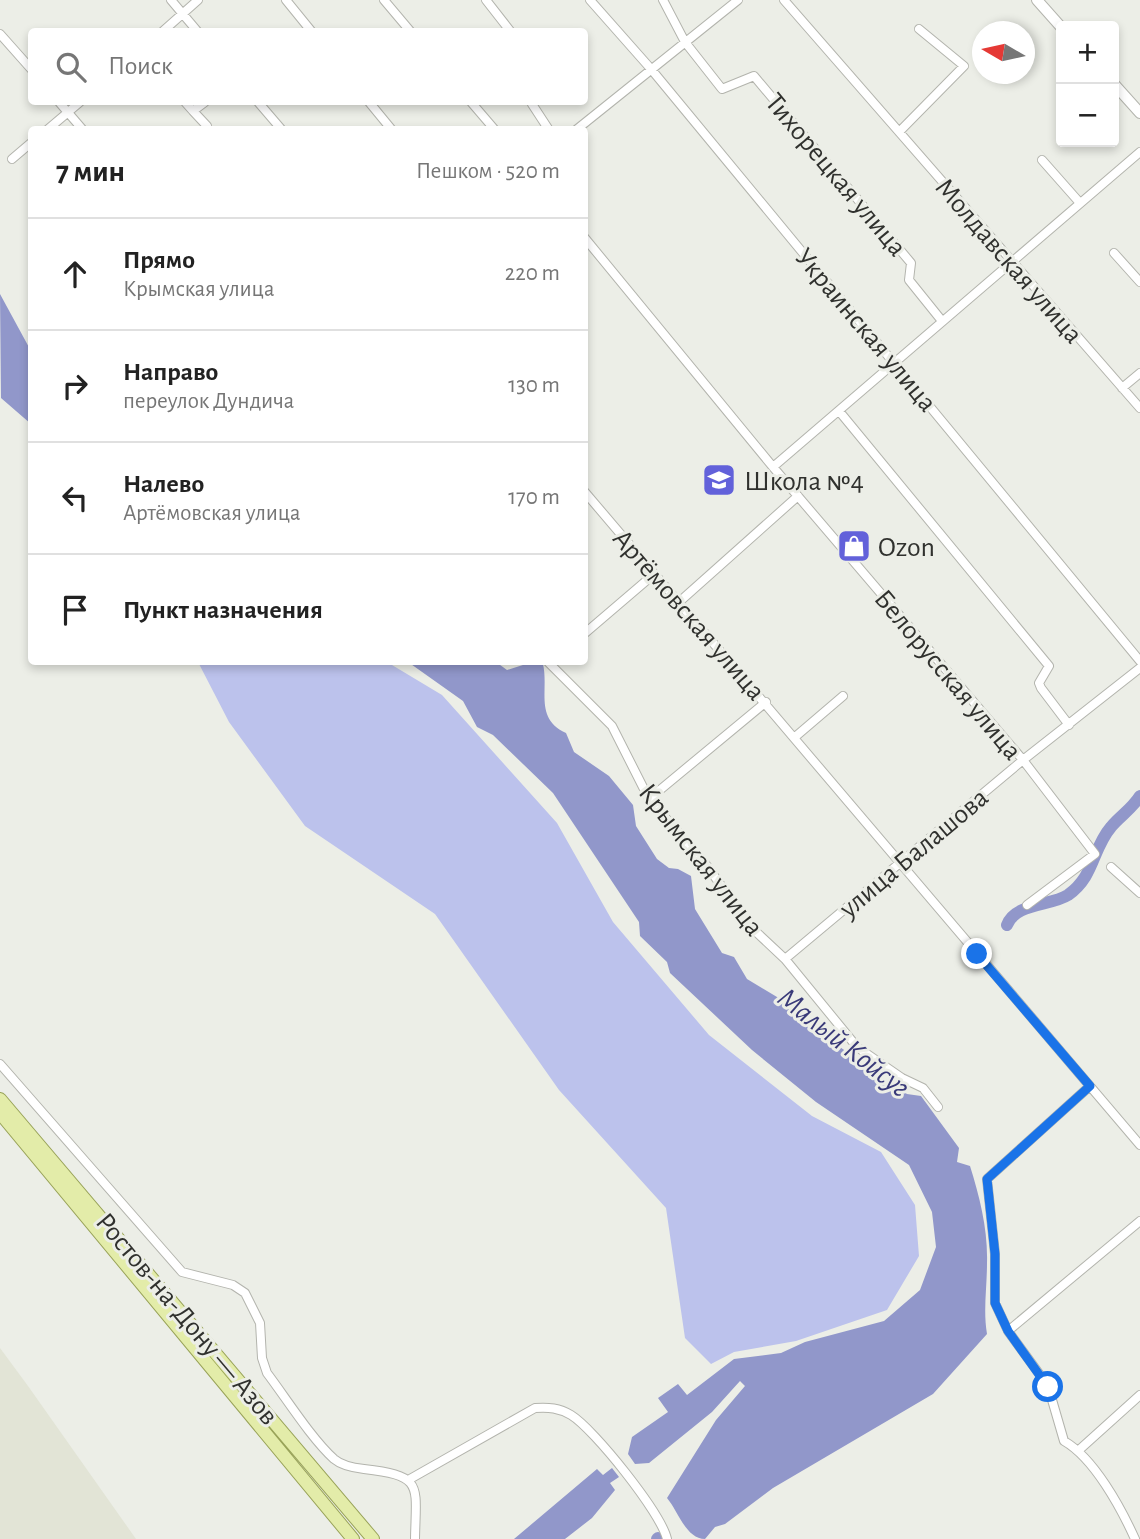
<!DOCTYPE html>
<html lang="ru">
<meta charset="utf-8">
<style>
:root{--surface:#fff;--page:#f6f6f6;--text:#222;--muted:#767676;--line:#e0e0e0}
body{margin:0;font-family:"Alegreya Sans",sans-serif;background:var(--page);color:var(--text)}
.controls{position:absolute;right:21px;top:21px;display:grid;overflow:hidden;border-radius:7px;box-shadow:0 4px 10px #0003}
.controls button{width:63px;height:63px;display:grid;place-items:center;padding:0;border:0;border-bottom:2px solid var(--line);background:var(--surface);color:var(--text);font:35px sans-serif}
.compass{position:absolute;left:972px;top:21px;width:63px;height:63px;border-radius:50%;background:var(--surface);box-shadow:0 4px 10px #0003;rotate:279deg}
.stop{position:absolute;width:21px;height:21px;margin:-16px;border:5px solid #1a73e8;border-radius:50%;background:#fff}
.stop.end{background:#1a73e8;border-color:#fff;box-shadow:0 2px 7px #0008}
.list{margin:0;padding:0;list-style:none}
h2{display:flex;justify-content:space-between;align-items:center;height:91px;margin:0;padding:0 28px;font-size:30px}
h2 small{font-size:23px;font-weight:400;color:var(--muted)}
.list li{display:grid;grid-template-columns:46px 1fr auto;gap:21px;align-items:center;box-sizing:border-box;height:112px;padding:0 28px;border-top:2px solid var(--line)}
.list b{display:block;font-size:26px;white-space:nowrap}
.list p{margin:0;font-size:23px;white-space:nowrap;color:var(--muted)}
.list em{font-size:23px;font-style:normal;color:var(--muted)}
.icon{flex:none;width:38px;height:38px;fill:none;stroke:currentColor;stroke-width:2;stroke-linecap:round;stroke-linejoin:round}
.map{position:relative;flex:none;width:1140px;height:1539px;overflow:hidden}
.search{position:absolute;background:var(--surface);box-shadow:0 4px 10px #0003;left:28px;top:28px;width:560px;height:77px;display:flex;align-items:center;gap:18px;box-sizing:border-box;padding:0 24px;border-radius:7px;color:var(--muted);font-size:26px}
.panel{position:absolute;background:var(--surface);box-shadow:0 4px 10px #0003;left:28px;top:126px;width:560px;height:539px;border-radius:7px}
.map>svg:first-child{display:block}
.built{fill:#e2e4d6}
.green{fill:#bcc2ec}
.water{fill:#9197ca}
.lines{fill:none;stroke-linecap:round;stroke-linejoin:round}
.river{stroke:#9197ca;stroke-width:12}
.minor-casing{stroke:#b3b4ad;stroke-width:10}
.secondary-casing{stroke:#b3b4ad;stroke-width:12}
.primary-casing{stroke:#99a359;stroke-width:14}
.minor{stroke:#fff;stroke-width:8}
.secondary{stroke:#fff;stroke-width:10}
.primary{stroke:#e3eca9;stroke-width:12}
.route{stroke:#1a73e8;stroke-width:9}
.labels{text-anchor:middle;stroke-width:6;stroke-linejoin:round;paint-order:stroke}
.street-label{font-size:28px;fill:#30312e;stroke:#eceee7}
.poi-label{font-size:28px;fill:#30312e;stroke:#eceee7;text-anchor:start}
.water-label{font-size:30px;font-style:italic;fill:#393a79;stroke:#eceee7}
</style>
<div class="map">
<svg width="1140" height="1539" viewBox="0 0 1140 1539">
<rect width="100%" height="100%" fill="#eceee7"/>
<path class="built" d="M 0,1348 L 28,1386 L 136,1539 L 0,1539 Z"/>
<path class="green" d="M 198,662 L 387,662 L 442,695 L 557,823 L 613,922 L 709,1035 L 812,1116 L 881,1152 L 915,1205 L 919,1256 L 887,1310 L 796,1341 L 734,1352 L 711,1364 L 685,1338 L 666,1208 L 559,1090 L 435,914 L 305,826 L 229,722 Z"/>
<path class="water" d="M 0,294 L 31,351 L 31,424 L 1,398 Z
M 408,662 L 496,662 L 507,670 L 526,664 L 543,664 C 549,690 534,718 566,733 L 574,752 L 609,776 L 633,805 L 636,826 L 657,859 L 669,868 L 678,869 L 691,876 L 695,909 L 722,953 L 734,957 L 747,979 L 782,1000 L 797,1017 L 907,1094 L 921,1096 L 959,1148 L 957,1162 L 970,1166 C 980,1198 988,1230 987,1263 C 987,1288 983,1310 987,1334 L 933,1394 L 773,1488 L 725,1524 L 715,1527 L 705,1539 C 686,1539 678,1511 667,1498 L 716,1420 L 745,1386 L 740,1381 L 712,1412 L 649,1463 L 635,1464 L 628,1454 L 632,1437 L 668,1412 L 658,1398 L 678,1384 L 687,1395 L 734,1359 L 781,1353 L 805,1342 L 884,1321 L 920,1290 L 936,1247 L 932,1212 L 909,1165 L 816,1102 L 752,1050 L 670,973 L 667,962 L 640,936 L 639,922 L 553,793 L 493,735 L 477,727 L 463,701 Z
M 612,1468 L 619,1477 L 610,1483 L 615,1490 L 592,1518 L 565,1539 L 514,1539 L 597,1469 L 603,1475 Z"/>
<g class="lines">
<path class="river" d="M 1007,925 C 1015,903 1051,906 1068,895 C 1095,876 1092,849 1111,827 C 1120,816 1132,809 1140,796
M 657,1539 L 658,1538"/>
<defs>
<path id="minor" d="M 171,0 L 198,32
M 286,0 L 312,32
M 384,0 L 411,32
M 486,0 L 511,32
M 590,0 L 651,69 L 1140,661
M 663,0 L 685,42 L 722,89 L 754,76 L 911,263 L 909,280 L 942,321
M 784,0 L 1140,408
M 162,32 L 198,0
M 0,34 L 32,70
M 59,102 L 83,130
M 185,102 L 193,111
M 205,102 L 193,111 L 207,126
M 258,102 L 282,130
M 369,102 L 392,130
M 471,102 L 495,130
M 534,102 L 532,104 L 549,130
M 47,130 L 80,102
M 576,130 L 738,0
M 899,132 L 964,66 L 919,29
M 12,159 L 32,142
M 1042,160 L 1080,203
M 584,237 L 773,467 L 1023,760 L 1095,854 L 1027,905
M 1114,253 L 1140,282
M 1122,388 L 1140,373
M 839,411 L 1049,666 L 1039,683 L 1041,688 L 1069,725
M 773,467 L 1140,152
M 584,491 L 1140,1145
M 678,603 L 798,496
M 584,634 L 653,575
M 548,662 L 612,726 L 649,799 L 704,862 L 752,928 L 785,959 L 857,1047 L 902,1078 L 923,1088 L 938,1107
M 795,737 L 843,696
M 649,799 L 766,702
M 1111,867 L 1140,893
M 785,959 L 1023,760 L 1140,668
M 0,1064 L 182,1272 L 233,1285 L 245,1293 L 260,1323 L 262,1358 L 267,1373 C 286,1398 311,1438 334,1459 C 341,1465 355,1468 364,1469 C 424,1476 416,1484 415,1539
M 1090,1086 L 987,1179 L 995,1254 L 995,1303 L 1008,1331 L 1048,1386 L 1064,1441 C 1094,1458 1121,1508 1135,1539
M 1008,1331 L 1140,1221
M 1079,1450 L 1140,1395
M 410,1479 L 535,1408 C 549,1407 559,1408 571,1415 C 594,1429 661,1513 667,1539"/>
<path id="secondary" d="M 1037,0 L 1061,27
M 1114,84 L 1140,113"/>
<path id="primary" d="M 0,1099 L 373,1539
M 0,1113 L 353,1539"/>
</defs>
<use href="#minor" class="minor-casing"/>
<use href="#secondary" class="secondary-casing"/>
<use href="#primary" class="primary-casing"/>
<use href="#minor" class="minor"/>
<use href="#secondary" class="secondary"/>
<use href="#primary" class="primary"/>
</g>
<g class="lines">
<path class="route" d="M 977,954 L 1090,1086 L 987,1179 L 995,1254 L 995,1303 L 1008,1331 L 1048,1387"/>
</g>
<defs>
<symbol id="school-square" viewBox="-11 -11 22 22"><rect x="-9" y="-9" width="18" height="18" rx="4" fill="#6261da" stroke="#eceee7"/><path d="M0-5L7-2L0 1L-7-2ZM-4 1L0 2.5L4 1V4Q0 6-4 4Z" fill="#fff"/></symbol>
<symbol id="shop-square" viewBox="-11 -11 22 22"><rect x="-9" y="-9" width="18" height="18" rx="4" fill="#6261da" stroke="#eceee7"/><path d="M-5-2.5h2.3a2.7 3.5 0 0 1 5.4 0H5L5.5 6h-11ZM-1.5-2.5h3a1.5 2.3 0 0 0-3 0Z" fill="#fff"/></symbol>
</defs>
<g fill-rule="evenodd">
<use href="#school-square" x="700" y="461" width="38" height="38"/>
<use href="#shop-square" x="835" y="527" width="38" height="38"/>
</g>
<g class="labels">
<g class="street-label">
<text transform="translate(837 174) rotate(50)" y="10">Тихорецкая улица</text>
<text transform="translate(1010 260) rotate(49)" y="10">Молдавская улица</text>
<text transform="translate(867 329) rotate(50)" y="10">Украинская улица</text>
<text transform="translate(690 614) rotate(49)" y="10">Артёмовская улица</text>
<text transform="translate(949 674) rotate(50)" y="10">Белорусская улица</text>
<text transform="translate(913 852) rotate(-40)" y="10">улица Балашова</text>
<text transform="translate(702 859) rotate(52)" y="10">Крымская улица</text>
<text transform="translate(188 1318) rotate(50)" y="10">Ростов-на-Дону — Азов</text>
</g>
<g class="poi-label">
<text x="744" y="490">Школа №4</text>
<text x="878" y="556">Ozon</text>
</g>
<g class="water-label">
<text transform="translate(844 1042) rotate(38)" y="10">Малый Койсуг</text>
</g>
</g>
</svg>
<div class="controls">
<button>+</button>
<button>−</button>
</div>
<svg class="compass" viewBox="-18 -18 36 36"><path d="M0-13l5 13h-10z" fill="#e53935"/><path d="M0 13l5-13h-10z" fill="#767676"/></svg>
<div class="stop" style="left:1048px;top:1387px"></div>
<div class="stop end" style="left:977px;top:954px"></div>
<div class="search"><svg class="icon" aria-label="search" viewBox="0 0 24 24"><circle cx="10" cy="10" r="6"/><path d="M15 15l6 6"/></svg>Поиск</div>
<section class="panel">
<h2>7 мин<small>Пешком · 520 m</small></h2>
<ul class="list">
<li><svg class="icon" aria-label="ahead" viewBox="0 0 24 24"><path d="M12 20V5M6 11l6-6 6 6"/></svg><div><b>Прямо</b><p>Крымская улица</p></div><em>220 m</em></li>
<li><svg class="icon" aria-label="right" viewBox="0 0 24 24"><path d="M7 20v-9h11M14 6l5 5-5 5"/></svg><div><b>Направо</b><p>переулок Дундича</p></div><em>130 m</em></li>
<li><svg class="icon" aria-label="left" viewBox="0 0 24 24"><path d="M17 20v-9H6M10 6l-5 5 5 5"/></svg><div><b>Налево</b><p>Артёмовская улица</p></div><em>170 m</em></li>
<li><svg class="icon" aria-label="arrive" viewBox="0 0 24 24"><path d="M6 21V4h12l-3 4 3 4H6"/></svg><div><b>Пункт назначения</b></div></li>
</ul>
</section>
</div>
